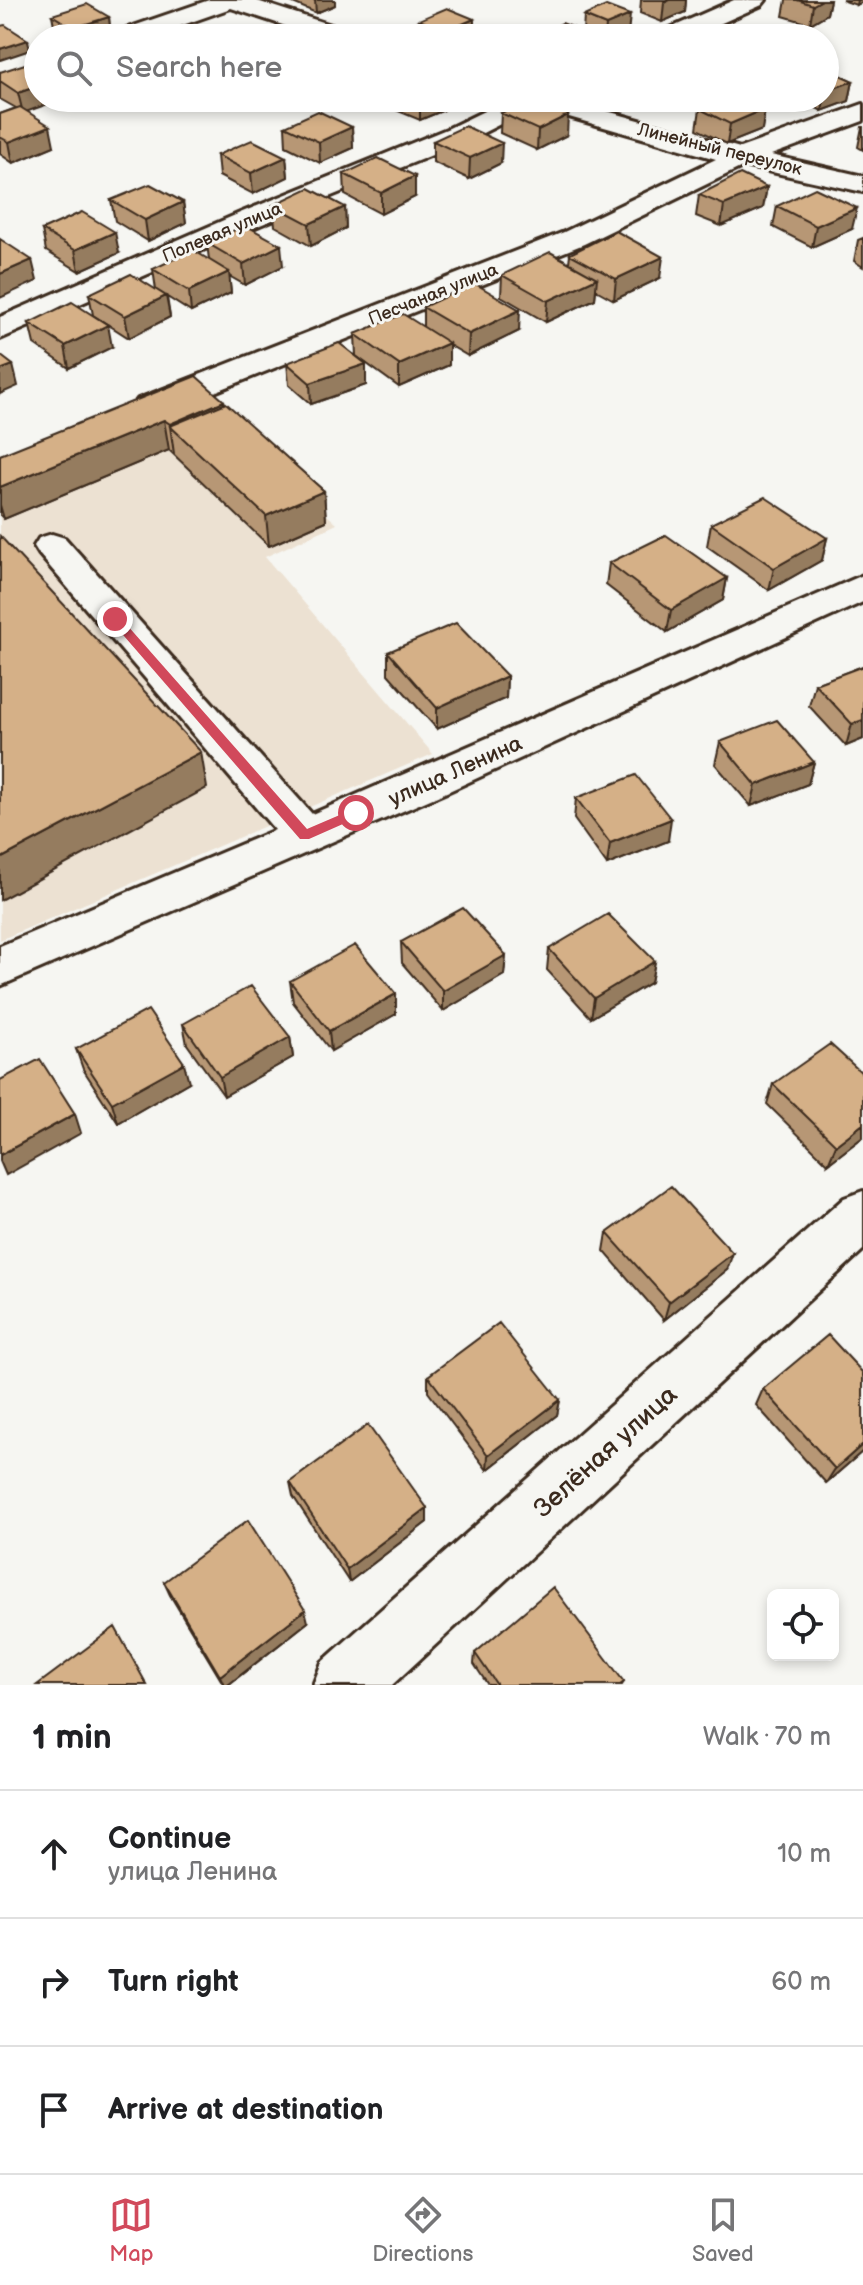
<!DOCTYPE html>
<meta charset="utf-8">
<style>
:root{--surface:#fff;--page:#f2f2f2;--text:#202124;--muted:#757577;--line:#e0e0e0;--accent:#d1495b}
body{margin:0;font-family:"Balsamiq Sans",sans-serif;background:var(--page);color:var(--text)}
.controls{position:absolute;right:24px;bottom:24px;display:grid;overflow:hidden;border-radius:12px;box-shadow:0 4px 12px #0003}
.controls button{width:72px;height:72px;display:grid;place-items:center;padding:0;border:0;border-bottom:2px solid var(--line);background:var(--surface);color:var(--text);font:40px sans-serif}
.stop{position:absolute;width:24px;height:24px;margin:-18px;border:6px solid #d1495b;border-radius:50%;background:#fff}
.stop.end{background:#d1495b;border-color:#fff;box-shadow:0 2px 8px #0008}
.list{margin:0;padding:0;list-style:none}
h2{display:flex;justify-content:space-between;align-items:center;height:104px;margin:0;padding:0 32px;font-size:34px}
h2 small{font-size:26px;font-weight:400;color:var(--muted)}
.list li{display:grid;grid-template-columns:52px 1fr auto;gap:24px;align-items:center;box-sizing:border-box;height:128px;padding:0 32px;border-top:2px solid var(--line)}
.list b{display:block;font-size:30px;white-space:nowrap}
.list p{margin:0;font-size:26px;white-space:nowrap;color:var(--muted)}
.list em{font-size:26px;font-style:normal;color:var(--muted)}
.icon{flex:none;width:44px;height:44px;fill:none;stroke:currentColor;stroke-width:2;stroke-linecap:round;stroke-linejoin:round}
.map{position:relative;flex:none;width:863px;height:1685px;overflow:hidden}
.search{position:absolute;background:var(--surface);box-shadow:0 4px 12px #0003;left:24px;right:24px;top:24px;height:88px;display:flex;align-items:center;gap:20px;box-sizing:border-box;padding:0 28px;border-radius:44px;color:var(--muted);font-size:30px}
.sheet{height:488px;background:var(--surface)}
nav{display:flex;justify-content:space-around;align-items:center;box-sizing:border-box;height:112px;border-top:2px solid var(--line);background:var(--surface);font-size:22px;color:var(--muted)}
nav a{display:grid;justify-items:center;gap:4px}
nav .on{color:var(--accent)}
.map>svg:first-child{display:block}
.built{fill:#ece1d2}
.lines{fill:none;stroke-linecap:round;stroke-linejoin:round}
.minor-casing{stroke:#3b2a1e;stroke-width:6}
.minor{fill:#f6f6f2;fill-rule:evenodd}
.wall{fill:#b79774;stroke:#3b2a1e;stroke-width:2}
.shaded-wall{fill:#957b5e;stroke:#3b2a1e;stroke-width:2}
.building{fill:#d5b087;stroke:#3b2a1e;stroke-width:2}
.route{fill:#d1495b}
.labels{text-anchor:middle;stroke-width:6;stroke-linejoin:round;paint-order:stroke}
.far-street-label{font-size:18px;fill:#3b2a1e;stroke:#f6f6f2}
.street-label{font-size:22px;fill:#3b2a1e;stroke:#f6f6f2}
.near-street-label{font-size:26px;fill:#3b2a1e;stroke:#f6f6f2}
</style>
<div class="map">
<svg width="863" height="1685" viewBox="0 0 863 1685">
<rect width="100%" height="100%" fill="#f6f6f2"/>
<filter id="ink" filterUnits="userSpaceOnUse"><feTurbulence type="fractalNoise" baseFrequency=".0125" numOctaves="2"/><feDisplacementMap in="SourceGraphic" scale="16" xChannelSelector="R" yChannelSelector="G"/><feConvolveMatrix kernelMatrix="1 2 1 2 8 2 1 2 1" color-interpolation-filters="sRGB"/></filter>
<g filter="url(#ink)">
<path class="built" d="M 197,396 L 337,524 L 265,557 L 433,754 L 0,940 L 0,480 Z"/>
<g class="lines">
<defs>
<path id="minor" d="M 209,0 L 254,0 L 356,33 L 359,38 L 322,38 L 231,8 L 146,38 L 110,38 L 113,33 Z
M 734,0 L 766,0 L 762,5 L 688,38 L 656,38 L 659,33 Z
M 511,98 L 560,98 L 740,148 L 863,104 L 863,121 L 771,155 L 863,176 L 863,192 L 744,166 L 584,244 L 162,413 L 150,416 L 138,413 L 133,406 L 138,399 L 564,232 L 716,159 L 534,107 L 469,140 L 260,225 L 0,339 L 0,317 L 240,213 L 449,128 Z
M 52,534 L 65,538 L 312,814 L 863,575 L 863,602 L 449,791 L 0,986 L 0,946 L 275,830 L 39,554 L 34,546 L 39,538 Z
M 863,1191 L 863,1250 L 392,1685 L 313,1685 L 322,1662 L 844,1198 Z"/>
</defs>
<use href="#minor" class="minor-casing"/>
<use href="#minor" class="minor"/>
</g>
<path class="wall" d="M 286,0 L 335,0 L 335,5 L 316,13 Z
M 641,0 L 686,0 L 685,12 L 662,22 L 640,13 Z
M 786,0 L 830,0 L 827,14 L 810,24 L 783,16 Z
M 842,0 L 863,0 L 863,2 L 856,5 Z
M 52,15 L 109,17 L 110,28 L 74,38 L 54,25 Z
M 584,16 L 628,34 L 620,38 L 539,38 L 539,34 L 583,31 Z
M 419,20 L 474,38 L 419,38 Z
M 825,68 L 853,81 L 849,101 L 822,111 L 796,98 L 825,98 Z
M 0,72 L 38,98 L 62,98 L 27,111 L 54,146 L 13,163 L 0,154 L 0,114 L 16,108 L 0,99 Z
M 396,98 L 444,98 L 444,110 L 420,120 L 396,110 Z
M 600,98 L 646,98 L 628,109 Z
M 700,109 L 765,109 L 762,130 L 727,144 L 697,129 Z
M 501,113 L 567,135 L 537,150 L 500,133 Z
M 285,126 L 352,127 L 353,148 L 320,163 L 286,146 Z
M 862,127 L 863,127 L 863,150 L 858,147 Z
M 433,141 L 501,163 L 469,179 L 433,162 Z
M 217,155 L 286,157 L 288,177 L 253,194 L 219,176 Z
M 344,174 L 415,197 L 381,214 L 345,195 Z
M 767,187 L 763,208 L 721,226 L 696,216 L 699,195 Z
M 111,200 L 183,202 L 186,223 L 148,241 L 115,221 Z
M 273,205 L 345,207 L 346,228 L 311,246 L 275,226 Z
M 777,206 L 852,229 L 812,247 L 773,227 Z
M 42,230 L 119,253 L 79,271 L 46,251 Z
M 863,238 L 863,267 L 854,261 L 858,240 Z
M 207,243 L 283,266 L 245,285 L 229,276 L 231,293 L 191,312 L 167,297 L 170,317 L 129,338 L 93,315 L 89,294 L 156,290 L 153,269 L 209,260 Z
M 570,254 L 660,278 L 614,300 L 596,290 L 595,299 L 546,322 L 501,296 L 502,275 L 569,262 Z
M 423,307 L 519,331 L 468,356 L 449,345 L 449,365 L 399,387 L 356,356 L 366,385 L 311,404 L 289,385 L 287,363 L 356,356 L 355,334 L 423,326 Z
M 29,323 L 112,347 L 69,368 L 34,344 Z
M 224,401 L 225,404 L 324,491 L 326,521 L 269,546 L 169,450 L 4,519 L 0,515 L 0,455 Z
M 711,524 L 827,538 L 822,560 L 769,590 L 707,546 Z
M 609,563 L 727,578 L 723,600 L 667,632 L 606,585 Z
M 388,652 L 507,676 L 506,698 L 437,729 L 388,674 Z
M 863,666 L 863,739 L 846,746 L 809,706 L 815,684 Z
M 720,742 L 814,762 L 808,784 L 751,806 L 715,764 Z
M 576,798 L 668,841 L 607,865 L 574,819 Z
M 401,942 L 506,955 L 504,975 L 443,1011 L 402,963 Z
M 549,949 L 655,961 L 651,982 L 591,1018 L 547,970 Z
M 290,981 L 396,994 L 396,1014 L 331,1051 L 293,1002 Z
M 183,1024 L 290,1037 L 293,1057 L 224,1096 L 187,1044 Z
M 76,1049 L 189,1082 L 118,1123 L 83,1069 Z
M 863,1074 L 863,1137 L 828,1164 L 767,1104 L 773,1084 Z
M 607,1233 L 727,1270 L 664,1320 L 604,1251 Z
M 428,1376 L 560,1400 L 557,1415 L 487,1470 L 428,1392 Z
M 763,1389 L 863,1451 L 826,1483 L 756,1405 Z
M 290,1482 L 427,1508 L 427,1522 L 349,1582 L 293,1496 Z
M 164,1582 L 308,1622 L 228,1685 L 224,1685 L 170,1595 Z
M 475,1653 L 624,1682 L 622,1685 L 488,1685 L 474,1664 Z"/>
<path class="shaded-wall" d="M 315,0 L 335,0 L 335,5 L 316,13 Z
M 670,0 L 686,0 L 685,12 L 662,22 L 664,3 Z
M 822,0 L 830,0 L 827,14 L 810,24 L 813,5 Z
M 857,0 L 863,0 L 863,2 L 856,5 Z
M 630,15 L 628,34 L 620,38 L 605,38 L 606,25 Z
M 109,17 L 110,28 L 75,38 L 73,28 Z
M 474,19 L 474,38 L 446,38 L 446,31 Z
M 587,33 L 586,38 L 575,38 Z
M 28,40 L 30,50 L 0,60 L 0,49 Z
M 853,81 L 849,101 L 822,111 L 826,91 Z
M 38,86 L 38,98 L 62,99 L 23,113 L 18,93 Z
M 424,98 L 444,98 L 444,110 L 420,120 L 420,100 Z
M 629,98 L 646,98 L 628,109 Z
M 765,109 L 762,130 L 727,144 L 730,124 Z
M 568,115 L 567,135 L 537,150 L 538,130 Z
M 50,126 L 54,146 L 13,163 L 9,142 Z
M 352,127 L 353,148 L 320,163 L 319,142 Z
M 502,143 L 501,163 L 469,179 L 470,158 Z
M 286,157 L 288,177 L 253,194 L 251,173 Z
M 415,176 L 415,197 L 381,214 L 381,193 Z
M 767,187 L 763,208 L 721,226 L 724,205 Z
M 183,202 L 186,223 L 148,241 L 145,220 Z
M 345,207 L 346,228 L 311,246 L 309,224 Z
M 857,208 L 852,229 L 812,247 L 816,226 Z
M 115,232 L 119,253 L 79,271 L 75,250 Z
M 281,245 L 283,266 L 245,285 L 243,264 Z
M 663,257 L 660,278 L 614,300 L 616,279 Z
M 32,260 L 37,281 L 0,298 L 0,274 Z
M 229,272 L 231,293 L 191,312 L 189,291 Z
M 597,278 L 595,299 L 546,322 L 548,301 Z
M 166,296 L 170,317 L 129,338 L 125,316 Z
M 520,310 L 519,331 L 468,356 L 469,334 Z
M 108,325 L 112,347 L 69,368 L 65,346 Z
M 449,343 L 449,365 L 399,387 L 399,365 Z
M 366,364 L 366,385 L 311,404 L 310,383 Z
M 13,365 L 18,386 L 0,394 L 0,370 Z
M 224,401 L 228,431 L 170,426 L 174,454 L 170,424 Z
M 164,420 L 169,450 L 4,519 L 0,505 L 0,487 Z
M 324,491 L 326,521 L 269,546 L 266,516 Z
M 827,538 L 822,560 L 769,590 L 774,568 Z
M 727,578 L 723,600 L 667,632 L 671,610 Z
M 507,676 L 506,698 L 437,729 L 437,708 Z
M 863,720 L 863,739 L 846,746 L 852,724 Z
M 201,752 L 207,788 L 0,900 L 0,859 Z
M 814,762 L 808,784 L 751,806 L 756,785 Z
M 671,819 L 668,841 L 607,865 L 610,843 Z
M 506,955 L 504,975 L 443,1011 L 443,991 Z
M 655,961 L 651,982 L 591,1018 L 594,998 Z
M 396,994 L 396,1014 L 331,1051 L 329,1031 Z
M 290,1037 L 293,1057 L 224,1096 L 220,1077 Z
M 184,1063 L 189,1082 L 118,1123 L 112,1103 Z
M 75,1114 L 81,1133 L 6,1175 L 0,1161 L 0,1155 Z
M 863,1124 L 863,1137 L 828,1164 L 836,1145 Z
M 733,1253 L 727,1270 L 664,1320 L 669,1302 Z
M 560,1400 L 557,1415 L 487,1470 L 488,1455 Z
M 863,1444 L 863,1451 L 826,1483 L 835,1469 Z
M 427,1508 L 427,1522 L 349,1582 L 347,1569 Z
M 305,1610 L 308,1622 L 228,1685 L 224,1685 L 220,1676 Z"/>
<path class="building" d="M 797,0 L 822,0 L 813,5 Z
M 87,4 L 109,17 L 73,28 L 52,15 Z
M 606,6 L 630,15 L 606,25 L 584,16 Z
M 447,8 L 474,19 L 446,31 L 419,20 Z
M 562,23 L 587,33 L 575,38 L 548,38 L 539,34 Z
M 5,25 L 28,40 L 0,49 L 0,26 Z
M 700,29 L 729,38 L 686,38 Z
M 31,62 L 38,66 L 38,86 L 18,93 L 0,81 L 0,72 Z
M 825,68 L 853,81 L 826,91 Z
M 727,98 L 742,98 L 765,109 L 730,124 L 700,109 Z
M 531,99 L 568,115 L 538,130 L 501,113 Z
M 20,107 L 50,126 L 9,142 L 0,137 L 0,114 Z
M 318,111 L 352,127 L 319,142 L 285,126 Z
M 465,126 L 502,143 L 470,158 L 433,141 Z
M 252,140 L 286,157 L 251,173 L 217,155 Z
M 378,158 L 415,176 L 381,193 L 344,174 Z
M 740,174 L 767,187 L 724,205 L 699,195 Z
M 150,184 L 183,202 L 145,220 L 111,200 Z
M 309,188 L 345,207 L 309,224 L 273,205 Z
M 815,188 L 857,208 L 816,226 L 777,206 Z
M 82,212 L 115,232 L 75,250 L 42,230 Z
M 245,225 L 281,245 L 243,264 L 207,243 Z
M 616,231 L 663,257 L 616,279 L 570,254 Z
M 0,239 L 32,260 L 0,274 Z
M 193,250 L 229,272 L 189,291 L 153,269 Z
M 550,252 L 597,278 L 548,301 L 502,275 Z
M 131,274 L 166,296 L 125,316 L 89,294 Z
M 474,283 L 520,310 L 469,334 L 423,307 Z
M 72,302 L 108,325 L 65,346 L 29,323 Z
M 403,314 L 449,343 L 399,365 L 355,334 Z
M 339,343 L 366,364 L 310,383 L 287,363 Z
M 0,355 L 13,365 L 0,370 Z
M 196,376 L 224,401 L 170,424 L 164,420 L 0,487 L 0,455 Z
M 226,403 L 324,491 L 266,516 L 170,426 Z
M 765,497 L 827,538 L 774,568 L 711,524 Z
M 666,535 L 727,578 L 671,610 L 609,563 Z
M 0,536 L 201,752 L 0,859 Z
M 456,623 L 507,676 L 437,708 L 388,652 Z
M 863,666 L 863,720 L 852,724 L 815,684 Z
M 777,720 L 814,762 L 756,785 L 720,742 Z
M 636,775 L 671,819 L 610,843 L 576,798 Z
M 463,908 L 506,955 L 443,991 L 401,942 Z
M 608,914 L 655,961 L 594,998 L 549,949 Z
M 355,945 L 396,994 L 329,1031 L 290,981 Z
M 251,986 L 290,1037 L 220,1077 L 183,1024 Z
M 148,1010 L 184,1063 L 112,1103 L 76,1049 Z
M 830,1044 L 863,1074 L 863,1124 L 836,1145 L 773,1084 Z
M 40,1059 L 75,1114 L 0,1155 L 0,1080 Z
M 671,1186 L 733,1253 L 669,1302 L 607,1233 Z
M 499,1323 L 560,1400 L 488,1455 L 428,1376 Z
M 828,1335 L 863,1373 L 863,1444 L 835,1469 L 763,1389 Z
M 368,1425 L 427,1508 L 347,1569 L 290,1482 Z
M 248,1520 L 305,1610 L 220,1676 L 164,1582 Z
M 553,1587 L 624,1682 L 620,1685 L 497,1685 L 475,1653 Z
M 115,1627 L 147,1685 L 37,1685 Z"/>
</g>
<path class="route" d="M 111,616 L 119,616 L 307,829 L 356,808 L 363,813 L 361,816 L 309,839 L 300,839 L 111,621 Z"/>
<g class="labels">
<g class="far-street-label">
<text transform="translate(720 149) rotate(14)" y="6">Линейный переулок</text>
<text transform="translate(222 232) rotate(-23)" y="6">Полевая улица</text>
<text transform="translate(433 294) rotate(-22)" y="6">Песчаная улица</text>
</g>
<g class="street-label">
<text transform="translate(455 770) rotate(-24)" y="8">улица Ленина</text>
</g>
<g class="near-street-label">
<text transform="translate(605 1451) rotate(-42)" y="9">Зелёная улица</text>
</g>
</g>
</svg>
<div class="controls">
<button><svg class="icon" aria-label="locate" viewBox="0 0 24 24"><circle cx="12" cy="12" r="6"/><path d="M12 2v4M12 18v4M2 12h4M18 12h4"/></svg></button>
</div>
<div class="stop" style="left:356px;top:813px"></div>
<div class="stop end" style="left:115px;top:619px"></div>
<div class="search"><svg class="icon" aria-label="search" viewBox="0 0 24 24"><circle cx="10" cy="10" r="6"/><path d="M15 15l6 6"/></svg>Search here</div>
</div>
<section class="sheet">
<h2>1 min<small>Walk · 70 m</small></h2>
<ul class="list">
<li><svg class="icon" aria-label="ahead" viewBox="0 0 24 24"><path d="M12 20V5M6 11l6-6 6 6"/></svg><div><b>Continue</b><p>улица Ленина</p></div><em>10 m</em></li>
<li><svg class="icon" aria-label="right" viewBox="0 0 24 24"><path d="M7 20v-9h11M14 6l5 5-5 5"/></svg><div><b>Turn right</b></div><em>60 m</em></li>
<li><svg class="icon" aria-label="arrive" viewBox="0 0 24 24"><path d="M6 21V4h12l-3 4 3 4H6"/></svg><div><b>Arrive at destination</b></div></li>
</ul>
</section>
<nav>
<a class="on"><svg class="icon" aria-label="map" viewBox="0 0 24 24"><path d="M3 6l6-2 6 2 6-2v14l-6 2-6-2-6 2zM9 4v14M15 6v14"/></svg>Map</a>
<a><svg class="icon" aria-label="directions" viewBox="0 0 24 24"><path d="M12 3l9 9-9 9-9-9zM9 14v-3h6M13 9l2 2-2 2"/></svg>Directions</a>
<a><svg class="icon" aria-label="saved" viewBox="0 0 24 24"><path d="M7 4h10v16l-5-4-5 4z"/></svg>Saved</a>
</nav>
